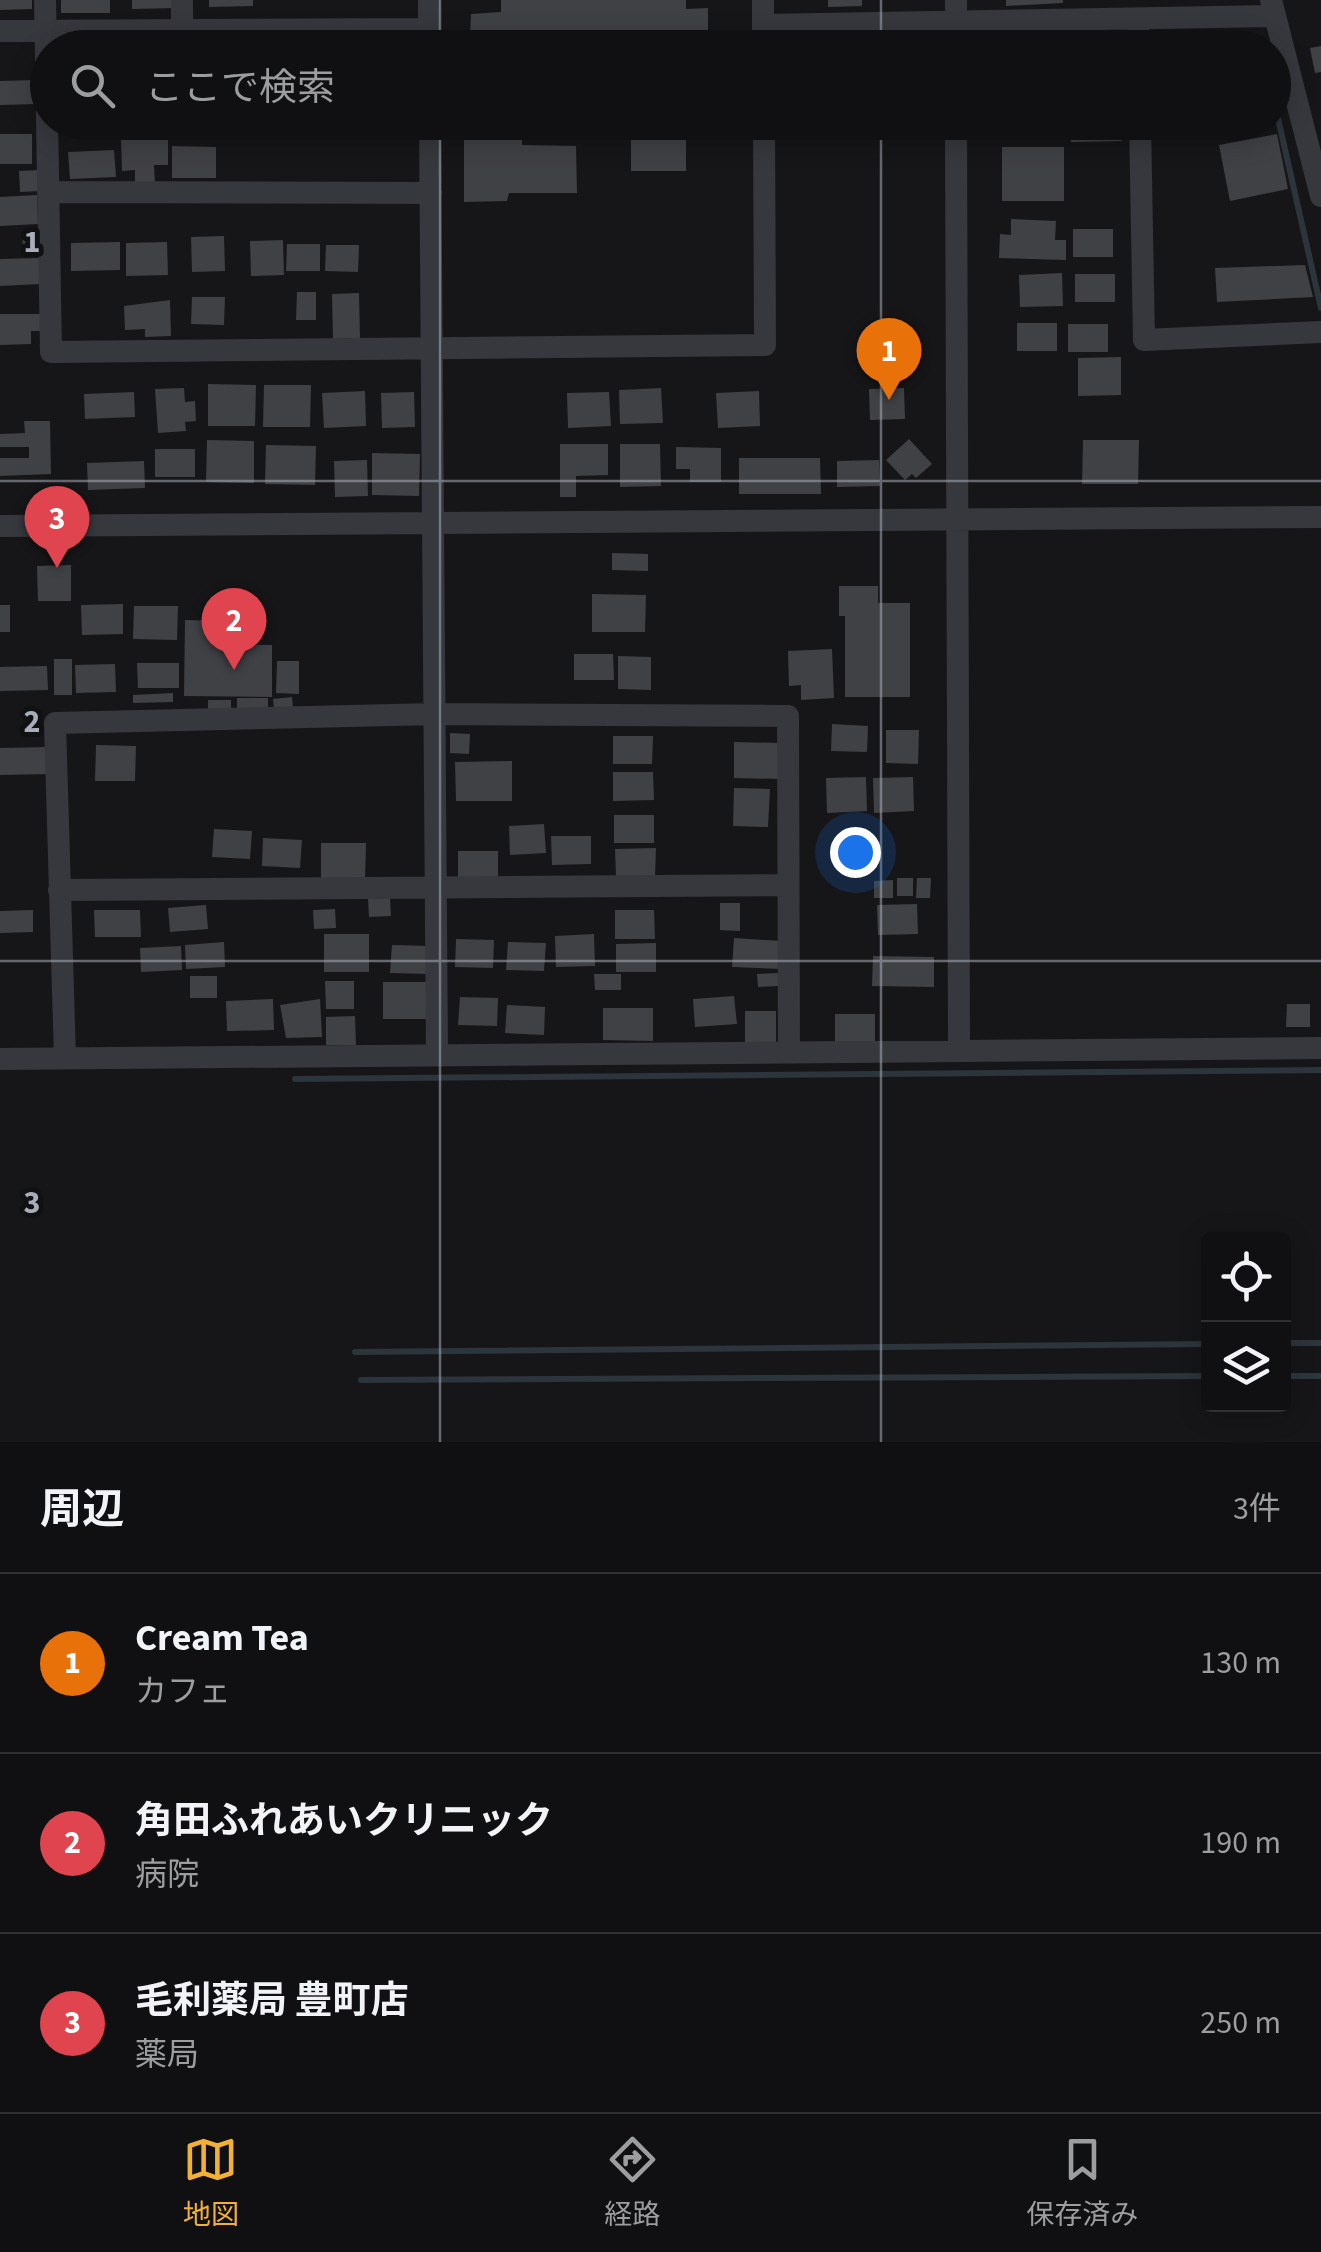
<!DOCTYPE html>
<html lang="ja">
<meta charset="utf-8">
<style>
:root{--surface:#101012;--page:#19191b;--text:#f1f3f6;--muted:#9c9d9f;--line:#303032;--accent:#f2b134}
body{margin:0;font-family:"Source Sans 3","Noto Sans JP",sans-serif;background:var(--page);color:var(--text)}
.controls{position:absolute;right:30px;bottom:30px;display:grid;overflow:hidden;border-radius:10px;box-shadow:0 5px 25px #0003}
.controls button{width:90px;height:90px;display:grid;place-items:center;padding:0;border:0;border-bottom:2px solid var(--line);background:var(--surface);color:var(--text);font:50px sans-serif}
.you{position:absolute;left:855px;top:852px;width:35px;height:35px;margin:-25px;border:8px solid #fff;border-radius:50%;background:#1a73e8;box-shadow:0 0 0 15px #1a73e833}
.badge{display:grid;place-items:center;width:65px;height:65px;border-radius:50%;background:var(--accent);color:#fff;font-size:32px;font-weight:700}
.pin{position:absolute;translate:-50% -82px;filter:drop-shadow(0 2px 5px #0008)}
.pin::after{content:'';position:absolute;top:52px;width:35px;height:30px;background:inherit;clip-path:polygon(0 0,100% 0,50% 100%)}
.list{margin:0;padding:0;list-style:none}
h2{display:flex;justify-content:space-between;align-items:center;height:130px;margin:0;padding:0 40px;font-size:42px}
h2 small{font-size:32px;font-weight:400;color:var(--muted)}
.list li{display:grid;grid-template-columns:65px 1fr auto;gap:30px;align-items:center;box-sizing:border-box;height:180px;padding:0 40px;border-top:2px solid var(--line)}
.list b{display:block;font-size:38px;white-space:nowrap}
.list p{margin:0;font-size:32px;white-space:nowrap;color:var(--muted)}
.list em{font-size:32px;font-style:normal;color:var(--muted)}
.icon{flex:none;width:55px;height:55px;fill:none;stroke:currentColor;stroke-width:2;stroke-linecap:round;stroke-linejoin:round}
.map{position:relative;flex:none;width:1321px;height:1442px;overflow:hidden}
.search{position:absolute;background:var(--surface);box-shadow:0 5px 25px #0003;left:30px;right:30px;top:30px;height:110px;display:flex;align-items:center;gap:25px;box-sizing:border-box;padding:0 35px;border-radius:55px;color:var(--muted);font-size:38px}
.sheet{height:670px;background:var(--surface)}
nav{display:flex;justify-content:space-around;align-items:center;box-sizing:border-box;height:140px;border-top:2px solid var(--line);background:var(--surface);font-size:28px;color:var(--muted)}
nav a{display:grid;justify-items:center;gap:5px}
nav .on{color:var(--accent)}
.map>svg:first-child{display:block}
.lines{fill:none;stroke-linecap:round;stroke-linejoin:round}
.stream{stroke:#2c353c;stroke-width:6}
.building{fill:#404145}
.minor{stroke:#37383d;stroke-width:22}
.grid{fill:none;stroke:#a8adb8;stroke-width:2.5;stroke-opacity:0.55}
.grid-label{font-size:32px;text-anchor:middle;font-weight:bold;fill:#a8adb8;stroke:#111113;stroke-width:10;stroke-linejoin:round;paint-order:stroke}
</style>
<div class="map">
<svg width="1321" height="1442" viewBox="0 0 1321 1442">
<rect width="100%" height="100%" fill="#161618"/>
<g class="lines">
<path class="stream" d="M 1274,101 L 1321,308
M 295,1079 L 1321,1070
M 1284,1343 L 1321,1343
M 355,1352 L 1208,1344
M 1284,1376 L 1321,1376
M 361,1380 L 1208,1376"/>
</g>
<path class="building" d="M 0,0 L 32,0 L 32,9 L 0,10 Z
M 61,0 L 110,0 L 110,13 L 61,13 Z
M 132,0 L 177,0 L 177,8 L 132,9 Z
M 209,0 L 253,0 L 253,6 L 209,7 Z
M 501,0 L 686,0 L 686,9 L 708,8 L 708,35 L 684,35 L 684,48 L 498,48 L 499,38 L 470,38 L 471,14 L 501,12 Z
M 828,0 L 862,0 L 862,6 L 828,7 Z
M 1006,0 L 1063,0 L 1063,3 L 1006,6 Z
M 1321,46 L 1321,72 L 1315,73 L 1310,48 Z
M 36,80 L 37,104 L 0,105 L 0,81 Z
M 631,122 L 686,122 L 686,171 L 631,171 Z
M 1071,122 L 1121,122 L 1122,141 L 1071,142 Z
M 0,134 L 32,134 L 32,164 L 0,164 Z
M 464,134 L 522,134 L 522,145 L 576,146 L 577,193 L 509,193 L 507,201 L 464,202 Z
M 1277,134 L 1288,189 L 1230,201 L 1219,145 Z
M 168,137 L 168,165 L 154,165 L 155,185 L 135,185 L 135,170 L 122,171 L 121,138 Z
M 172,146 L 216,147 L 216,178 L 172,178 Z
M 1002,147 L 1064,147 L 1064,201 L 1002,201 Z
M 114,150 L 116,177 L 70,179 L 68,152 Z
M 40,170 L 41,191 L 20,192 L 19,171 Z
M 37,195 L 38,224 L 0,226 L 0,197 Z
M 1011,219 L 1056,221 L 1055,240 L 1066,240 L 1066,260 L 999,258 L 1000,234 L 1011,235 Z
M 42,229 L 43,247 L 23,249 L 22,231 Z
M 1073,229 L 1113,229 L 1113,257 L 1073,257 Z
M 224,236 L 225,271 L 192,272 L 191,237 Z
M 283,240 L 284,275 L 251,276 L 250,241 Z
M 120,242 L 120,270 L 71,271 L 71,243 Z
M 167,242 L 168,275 L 126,276 L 126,243 Z
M 287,244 L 320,244 L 320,271 L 286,271 Z
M 326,245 L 359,245 L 358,272 L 325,271 Z
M 40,258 L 41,284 L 0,286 L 0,259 Z
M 1305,265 L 1313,297 L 1217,302 L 1215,268 Z
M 1062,273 L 1063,306 L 1020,307 L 1019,275 Z
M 1075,274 L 1115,274 L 1115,302 L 1075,302 Z
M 297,292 L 316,292 L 316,320 L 296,320 Z
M 359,293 L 360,338 L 333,339 L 332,294 Z
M 192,297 L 225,297 L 224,325 L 191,324 Z
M 170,300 L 171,336 L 145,337 L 145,329 L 125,330 L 124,306 Z
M 0,314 L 40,314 L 40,331 L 31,331 L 31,344 L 0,345 Z
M 1017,323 L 1057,323 L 1057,351 L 1017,351 Z
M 1068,324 L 1108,324 L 1108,352 L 1068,352 Z
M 1121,357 L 1121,395 L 1078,396 L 1078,358 Z
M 208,384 L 256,385 L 255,426 L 208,426 Z
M 264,385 L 311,385 L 310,427 L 263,427 Z
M 184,388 L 185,402 L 195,401 L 196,421 L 185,422 L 186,431 L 158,433 L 155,389 Z
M 661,388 L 663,423 L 620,424 L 619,390 Z
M 904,388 L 905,419 L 870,420 L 869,389 Z
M 365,391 L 366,426 L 324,428 L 322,393 Z
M 759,391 L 760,426 L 718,428 L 716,393 Z
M 134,392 L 135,417 L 85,419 L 84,394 Z
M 414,392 L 415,427 L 382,428 L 381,393 Z
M 609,392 L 611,426 L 568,428 L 567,393 Z
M 24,421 L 50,421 L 51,474 L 0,476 L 0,458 L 29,458 L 29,447 L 0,447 L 0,434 L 25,433 Z
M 909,439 L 932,464 L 916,478 L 912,474 L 905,480 L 886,460 Z
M 207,440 L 254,441 L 254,483 L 206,482 Z
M 1083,440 L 1139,440 L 1138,484 L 1082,484 Z
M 560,444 L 608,444 L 608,475 L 576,476 L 576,497 L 560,497 Z
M 620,444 L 660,444 L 661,486 L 620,487 Z
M 266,445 L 316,446 L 315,485 L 265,484 Z
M 676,447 L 721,448 L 721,482 L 690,482 L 690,469 L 676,469 Z
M 155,449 L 195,449 L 195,477 L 155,477 Z
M 372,453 L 420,454 L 419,496 L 372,495 Z
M 739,458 L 820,458 L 821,494 L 739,494 Z
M 367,460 L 368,496 L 335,497 L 334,461 Z
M 879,460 L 880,486 L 837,487 L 837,461 Z
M 144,461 L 145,488 L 88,490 L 87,463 Z
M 612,553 L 648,554 L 648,571 L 612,570 Z
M 71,565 L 71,601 L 38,601 L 37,566 Z
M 839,586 L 878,586 L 878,603 L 910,603 L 910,697 L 845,697 L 845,616 L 839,616 Z
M 592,594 L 646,595 L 645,632 L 592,632 Z
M 123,604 L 123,634 L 82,635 L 81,605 Z
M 0,605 L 10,605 L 10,632 L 0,632 Z
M 134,606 L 178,606 L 177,640 L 133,639 Z
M 185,620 L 224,621 L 224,644 L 272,645 L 272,697 L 184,696 Z
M 832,649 L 834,698 L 801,700 L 801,685 L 789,686 L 788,651 Z
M 574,654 L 613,654 L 614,680 L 574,680 Z
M 618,656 L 651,657 L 651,690 L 618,689 Z
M 54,659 L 72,659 L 72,695 L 54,695 Z
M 277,661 L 299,661 L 299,694 L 276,693 Z
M 137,663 L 179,663 L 179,688 L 138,688 Z
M 115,664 L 116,692 L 76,693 L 75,665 Z
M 47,666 L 48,690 L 0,691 L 0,667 Z
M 173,693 L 173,702 L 133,703 L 133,695 Z
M 292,697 L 293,708 L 274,709 L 273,699 Z
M 237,698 L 268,698 L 268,709 L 237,709 Z
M 208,700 L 231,700 L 231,709 L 208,710 Z
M 832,724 L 868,726 L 867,752 L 831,751 Z
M 886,730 L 919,730 L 918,764 L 886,763 Z
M 450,733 L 470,734 L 469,754 L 450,753 Z
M 613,736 L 653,736 L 652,764 L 613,764 Z
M 734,742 L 782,743 L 781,779 L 734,778 Z
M 96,745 L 136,746 L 135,781 L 95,781 Z
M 51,747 L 52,774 L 0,775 L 0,748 Z
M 512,761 L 512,801 L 456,801 L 455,762 Z
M 613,772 L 653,772 L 654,800 L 613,801 Z
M 866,777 L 867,811 L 827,813 L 826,778 Z
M 913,777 L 914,811 L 874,813 L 873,778 Z
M 734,788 L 770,789 L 768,827 L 733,826 Z
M 614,815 L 654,815 L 654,843 L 614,843 Z
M 544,824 L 546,853 L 510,855 L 509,826 Z
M 214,829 L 252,831 L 250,859 L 212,857 Z
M 551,836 L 591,836 L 591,864 L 552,865 Z
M 263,838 L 302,840 L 300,868 L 262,866 Z
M 321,843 L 366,843 L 365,881 L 321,881 Z
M 656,848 L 655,877 L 616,877 L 615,849 Z
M 458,851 L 498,851 L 498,879 L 458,880 Z
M 897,878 L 913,878 L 913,896 L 897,896 Z
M 917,878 L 931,878 L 930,898 L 916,898 Z
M 893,880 L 893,898 L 874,898 L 874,881 Z
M 390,898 L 391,916 L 369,917 L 368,899 Z
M 720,903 L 740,903 L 740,931 L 720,930 Z
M 917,904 L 918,934 L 878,935 L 877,905 Z
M 206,905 L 208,929 L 170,932 L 168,908 Z
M 335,909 L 336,928 L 314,929 L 313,910 Z
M 33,910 L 33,932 L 0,933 L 0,911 Z
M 94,910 L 140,910 L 141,937 L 95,937 Z
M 615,910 L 654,910 L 655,939 L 615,939 Z
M 324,934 L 369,934 L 369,972 L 324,972 Z
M 594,934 L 595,966 L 556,967 L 555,936 Z
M 734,938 L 781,941 L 780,969 L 732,967 Z
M 456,939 L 494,940 L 493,968 L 455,967 Z
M 224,942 L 225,967 L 186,969 L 185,945 Z
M 508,942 L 546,943 L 544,971 L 506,970 Z
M 656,943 L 656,972 L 616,972 L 616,944 Z
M 392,945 L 430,946 L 429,974 L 390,973 Z
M 181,946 L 182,970 L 141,972 L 140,948 Z
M 873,956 L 934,957 L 934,987 L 872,986 Z
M 778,973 L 778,986 L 758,987 L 757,974 Z
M 594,974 L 621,974 L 621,990 L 595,990 Z
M 190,976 L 217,976 L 217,998 L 190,998 Z
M 325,981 L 354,981 L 354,1009 L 326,1009 Z
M 383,982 L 428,982 L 428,1019 L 383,1019 Z
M 734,996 L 737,1024 L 695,1027 L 693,999 Z
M 460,997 L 498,998 L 497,1026 L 458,1025 Z
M 273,999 L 274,1030 L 227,1031 L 226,1001 Z
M 320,999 L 322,1037 L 286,1038 L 280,1005 Z
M 1287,1004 L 1310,1004 L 1310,1027 L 1286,1027 Z
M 507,1005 L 545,1007 L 544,1035 L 505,1033 Z
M 603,1008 L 653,1008 L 653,1041 L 603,1040 Z
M 745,1011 L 776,1011 L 776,1043 L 745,1043 Z
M 835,1014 L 875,1014 L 875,1043 L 835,1043 Z
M 355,1016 L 356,1045 L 326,1045 L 326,1017 Z"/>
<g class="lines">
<path class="minor" d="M 45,0 L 51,352 L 765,345 L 764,122
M 182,0 L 182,31
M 429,0 L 429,48
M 956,0 L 956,48
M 1271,0 L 1321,196
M 1138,20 L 1139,48
M 763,25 L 1275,16
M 0,31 L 429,29
M 763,48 L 763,0
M 430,122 L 437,1054
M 956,122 L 959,1048
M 1140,122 L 1144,340 L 1321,332
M 48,192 L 431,193
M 0,526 L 1321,517
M 59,890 L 787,885
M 65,1058 L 55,723 L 435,714 L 788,716 L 789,1050
M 0,1059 L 1321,1048"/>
</g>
<path class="grid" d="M 440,0 L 440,48M 881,0 L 881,48M 440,122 L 440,1442M 881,122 L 881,1442M 0,481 L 1321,481M 0,961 L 1321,961"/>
<g class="grid-label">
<text x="32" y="252">1</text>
<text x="32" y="732">2</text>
<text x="32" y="1213">3</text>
</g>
</svg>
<div class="controls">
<button><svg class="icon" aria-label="locate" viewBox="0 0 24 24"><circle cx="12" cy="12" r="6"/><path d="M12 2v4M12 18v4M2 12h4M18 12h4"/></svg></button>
<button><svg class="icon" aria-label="layers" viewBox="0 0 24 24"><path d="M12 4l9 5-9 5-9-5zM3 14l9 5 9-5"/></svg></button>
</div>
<div class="you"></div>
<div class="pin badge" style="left:889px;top:400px;background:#e8710a">1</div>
<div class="pin badge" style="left:234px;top:670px;background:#e0444e">2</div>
<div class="pin badge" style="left:57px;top:568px;background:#e0444e">3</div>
<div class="search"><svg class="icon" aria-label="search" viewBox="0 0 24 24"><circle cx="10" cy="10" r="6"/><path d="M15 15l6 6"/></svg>ここで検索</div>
</div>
<section class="sheet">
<h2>周辺<small>3件</small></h2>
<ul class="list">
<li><span class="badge" style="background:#e8710a">1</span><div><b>Cream Tea</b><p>カフェ</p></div><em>130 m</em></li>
<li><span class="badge" style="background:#e0444e">2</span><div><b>角田ふれあいクリニック</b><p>病院</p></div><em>190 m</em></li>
<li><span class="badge" style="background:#e0444e">3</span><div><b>毛利薬局 豊町店</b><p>薬局</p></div><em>250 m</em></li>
</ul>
</section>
<nav>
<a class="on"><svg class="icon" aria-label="map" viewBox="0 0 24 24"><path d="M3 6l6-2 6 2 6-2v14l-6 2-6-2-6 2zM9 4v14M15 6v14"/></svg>地図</a>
<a><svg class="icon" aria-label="directions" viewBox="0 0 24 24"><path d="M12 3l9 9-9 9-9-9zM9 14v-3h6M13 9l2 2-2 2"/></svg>経路</a>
<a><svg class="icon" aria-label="saved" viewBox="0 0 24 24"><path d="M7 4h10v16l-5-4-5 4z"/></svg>保存済み</a>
</nav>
